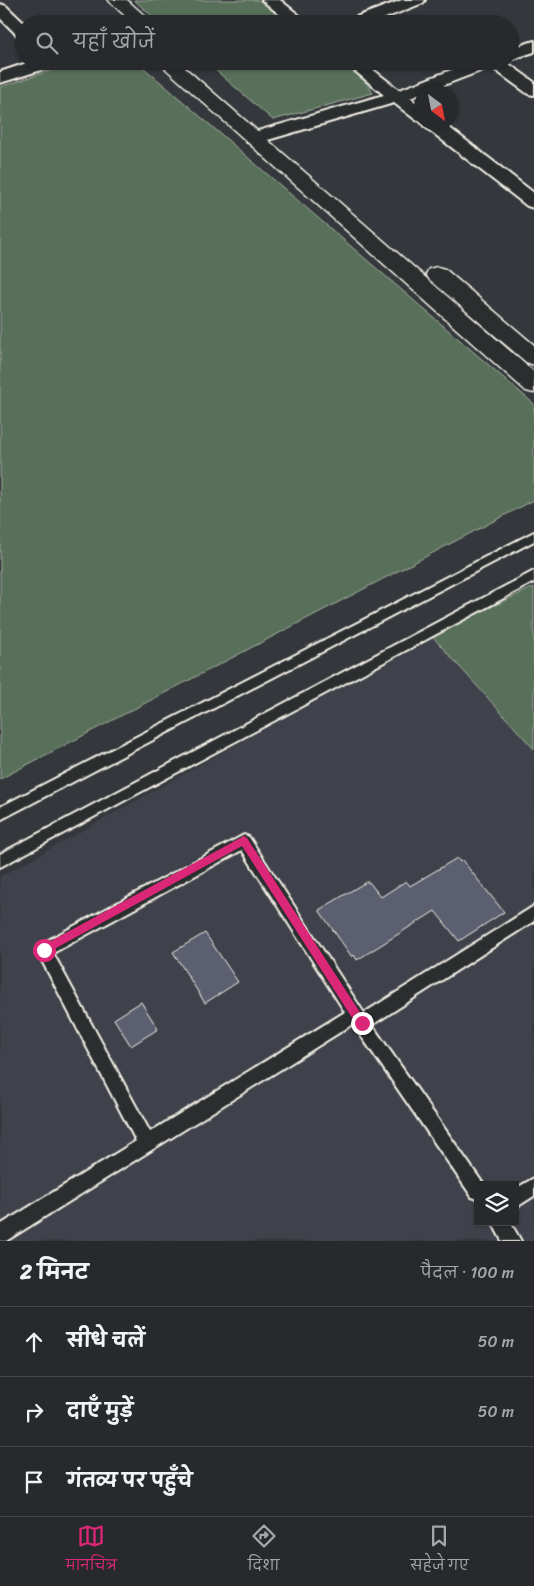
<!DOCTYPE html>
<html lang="hi">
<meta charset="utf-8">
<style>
:root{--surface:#27292c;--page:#333538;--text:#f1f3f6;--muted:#a4a6a9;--line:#434548;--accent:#db2777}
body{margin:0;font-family:Sriracha,"Playpen Sans Deva",sans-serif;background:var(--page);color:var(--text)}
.controls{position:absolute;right:15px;bottom:15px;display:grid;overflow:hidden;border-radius:0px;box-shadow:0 1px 4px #0004}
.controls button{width:45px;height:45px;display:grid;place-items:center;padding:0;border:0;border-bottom:1px solid var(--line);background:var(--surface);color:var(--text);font:25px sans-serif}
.compass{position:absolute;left:414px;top:85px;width:45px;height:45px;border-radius:50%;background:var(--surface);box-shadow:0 1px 4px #0004;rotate:148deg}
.stop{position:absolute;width:15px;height:15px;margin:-11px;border:4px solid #db2777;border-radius:50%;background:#fff}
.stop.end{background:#db2777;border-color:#fff;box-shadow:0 1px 5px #0008}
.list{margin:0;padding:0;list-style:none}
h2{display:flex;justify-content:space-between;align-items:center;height:65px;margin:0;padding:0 20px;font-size:21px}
h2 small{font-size:16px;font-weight:400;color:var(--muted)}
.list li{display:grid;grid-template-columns:32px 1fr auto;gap:15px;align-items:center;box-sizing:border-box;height:70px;padding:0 20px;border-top:1px solid var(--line)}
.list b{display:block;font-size:19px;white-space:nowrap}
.list em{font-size:16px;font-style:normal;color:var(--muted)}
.icon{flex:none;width:28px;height:28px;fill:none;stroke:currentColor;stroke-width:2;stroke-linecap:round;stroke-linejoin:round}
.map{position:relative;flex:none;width:534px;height:1241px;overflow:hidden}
.search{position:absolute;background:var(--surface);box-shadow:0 1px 4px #0004;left:15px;right:15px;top:15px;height:55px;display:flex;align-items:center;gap:12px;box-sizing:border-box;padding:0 18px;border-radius:28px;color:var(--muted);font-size:19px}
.sheet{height:275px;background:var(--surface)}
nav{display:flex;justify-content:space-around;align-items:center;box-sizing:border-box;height:70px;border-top:1px solid var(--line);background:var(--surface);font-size:14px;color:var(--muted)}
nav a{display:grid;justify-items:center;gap:2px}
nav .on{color:var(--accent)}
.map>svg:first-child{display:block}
.built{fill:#40434b;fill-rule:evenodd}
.green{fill:#596f5a;stroke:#a6b0a1}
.building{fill:#5c5e70;stroke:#f4f1e8}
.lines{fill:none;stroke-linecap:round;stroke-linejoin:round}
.service-casing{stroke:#f4f1e8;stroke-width:4}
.minor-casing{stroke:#f4f1e8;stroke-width:4}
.tertiary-casing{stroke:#f4f1e8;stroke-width:3}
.service{fill:#2a2d2e;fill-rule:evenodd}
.minor{fill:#2a2d2e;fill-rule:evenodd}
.tertiary{fill:#2a2d2e;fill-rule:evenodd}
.route{fill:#db2777}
</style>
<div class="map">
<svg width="534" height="1241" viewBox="0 0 534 1241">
<rect width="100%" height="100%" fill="#34373b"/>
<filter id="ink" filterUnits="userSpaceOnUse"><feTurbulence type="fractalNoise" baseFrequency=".02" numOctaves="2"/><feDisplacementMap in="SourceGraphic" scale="10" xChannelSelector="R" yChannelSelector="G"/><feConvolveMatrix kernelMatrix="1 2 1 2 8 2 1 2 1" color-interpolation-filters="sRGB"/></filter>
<g filter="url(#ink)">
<path class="built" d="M 431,635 L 534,749 L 534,1241 L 0,1241 L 0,877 ZM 478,1185 L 515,1185 L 515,1222 L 478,1222 Z"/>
<path class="green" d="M 134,0 L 259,0 L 290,24 L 161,24 Z
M 80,61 L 136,61 L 534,404 L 534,500 L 0,779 L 0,87 Z
M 205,61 L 339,61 L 365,81 L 373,93 L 273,120 Z
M 534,587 L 534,749 L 431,635 Z"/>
<path class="building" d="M 457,858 L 460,862 L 462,860 L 504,912 L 459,941 L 435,911 L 357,960 L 354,955 L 352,957 L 319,910 L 366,882 L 369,882 L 381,897 L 406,881 L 410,886 Z
M 205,933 L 238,982 L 205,1003 L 173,952 Z
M 141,1002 L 158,1029 L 131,1046 L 114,1019 Z"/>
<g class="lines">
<defs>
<path id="service" d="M 534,532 L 534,541 L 0,820 L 0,807 Z
M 534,571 L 534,582 L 0,867 L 0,854 Z
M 244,835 L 249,837 L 364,1013 L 534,906 L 534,921 L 372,1025 L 484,1185 L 478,1185 L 478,1199 L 472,1197 L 353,1024 L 6,1241 L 0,1241 L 0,1225 L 136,1141 L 39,955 L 36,950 L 39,945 ZM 242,850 L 345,1012 L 150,1132 L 53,953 Z
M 534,1178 L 534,1196 L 515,1208 L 515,1189 Z
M 492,1222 L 510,1222 L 521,1241 L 502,1241 Z"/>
<path id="minor" d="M 262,0 L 280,0 L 310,24 L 291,24 Z
M 402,0 L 425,0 L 423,3 L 370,24 L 346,24 L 348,20 Z
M 0,4 L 6,6 L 25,24 L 24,37 L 18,36 L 0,18 Z
M 534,41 L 534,52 L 510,60 L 510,49 Z
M 33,61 L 59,61 L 57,65 L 0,83 L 0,72 Z
M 343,61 L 362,61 L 399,90 L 475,61 L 505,61 L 534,82 L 534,95 L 528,94 L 491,67 L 410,98 L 422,107 L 422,122 L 442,122 L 534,193 L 534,208 L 527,206 L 424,126 L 421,122 L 421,121 L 416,120 L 394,103 L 261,142 L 254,144 L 247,142 L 245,138 L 247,134 L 384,95 Z"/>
<path id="tertiary" d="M 108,0 L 127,0 L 154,24 L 134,24 Z
M 157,61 L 177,61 L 534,372 L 534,393 L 526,391 Z
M 437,267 L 445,269 L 534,345 L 534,365 L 526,362 L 429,279 L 426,274 L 429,269 Z"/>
</defs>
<use href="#service" class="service-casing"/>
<use href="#minor" class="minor-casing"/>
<use href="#tertiary" class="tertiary-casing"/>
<use href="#service" class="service"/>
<use href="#minor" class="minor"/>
<use href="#tertiary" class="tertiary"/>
</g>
</g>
<path class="route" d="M 244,836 L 247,838 L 365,1020 L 365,1027 L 358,1027 L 242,846 L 47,953 L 40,953 L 40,947 Z"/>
</svg>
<div class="controls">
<button><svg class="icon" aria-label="layers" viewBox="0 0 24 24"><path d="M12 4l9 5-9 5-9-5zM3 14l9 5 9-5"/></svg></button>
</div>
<svg class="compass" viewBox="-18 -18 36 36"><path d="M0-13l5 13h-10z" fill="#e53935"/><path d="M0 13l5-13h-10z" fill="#a4a6a9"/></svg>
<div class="stop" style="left:44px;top:950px"></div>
<div class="stop end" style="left:362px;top:1023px"></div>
<div class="search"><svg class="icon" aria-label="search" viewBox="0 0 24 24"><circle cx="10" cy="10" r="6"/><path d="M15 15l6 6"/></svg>यहाँ खोजें</div>
</div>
<section class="sheet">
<h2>2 मिनट<small>पैदल · 100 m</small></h2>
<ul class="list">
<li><svg class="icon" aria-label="ahead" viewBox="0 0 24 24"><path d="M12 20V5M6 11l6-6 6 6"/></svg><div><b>सीधे चलें</b></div><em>50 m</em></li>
<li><svg class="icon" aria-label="right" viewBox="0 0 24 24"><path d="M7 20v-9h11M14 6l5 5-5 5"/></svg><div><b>दाएँ मुड़ें</b></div><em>50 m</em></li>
<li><svg class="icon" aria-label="arrive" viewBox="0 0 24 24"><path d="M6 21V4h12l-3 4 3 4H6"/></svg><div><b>गंतव्य पर पहुँचे</b></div></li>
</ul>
</section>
<nav>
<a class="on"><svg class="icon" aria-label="map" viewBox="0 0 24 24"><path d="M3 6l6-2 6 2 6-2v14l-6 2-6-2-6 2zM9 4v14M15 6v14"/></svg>मानचित्र</a>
<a><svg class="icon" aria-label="directions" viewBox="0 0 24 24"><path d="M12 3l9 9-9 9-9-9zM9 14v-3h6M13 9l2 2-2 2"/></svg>दिशा</a>
<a><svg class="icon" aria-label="saved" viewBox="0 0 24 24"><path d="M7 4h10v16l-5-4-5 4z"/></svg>सहेजे गए</a>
</nav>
